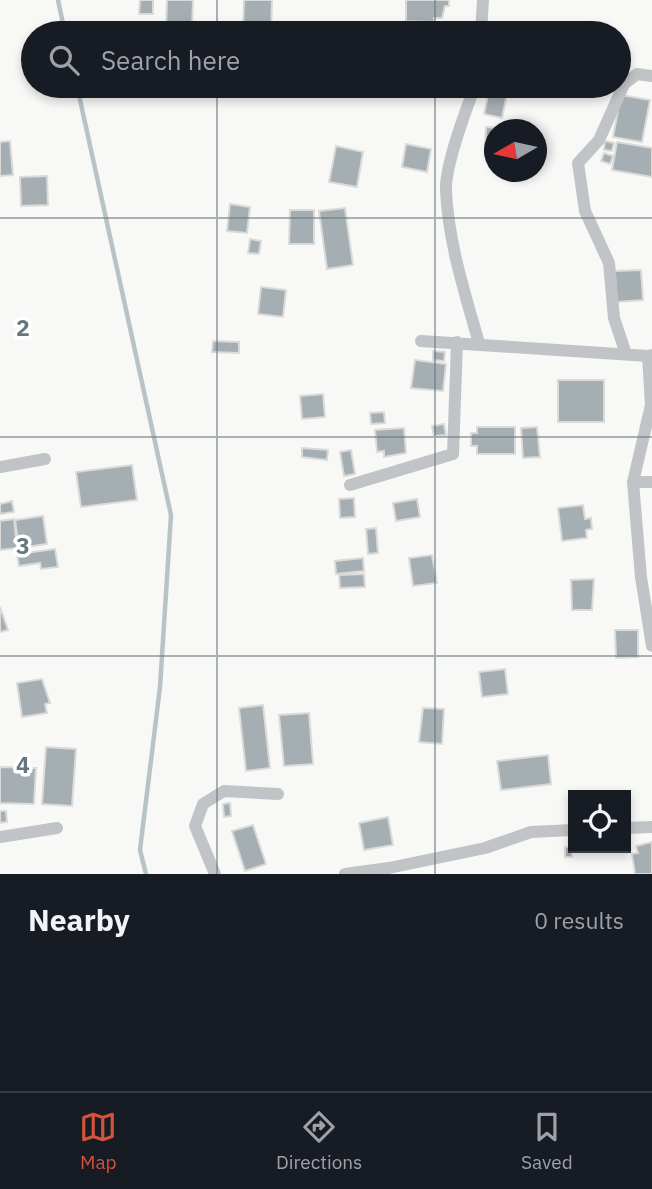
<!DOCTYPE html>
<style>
:root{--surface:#171b24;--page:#20242c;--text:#f1f3f6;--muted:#9ea1a6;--line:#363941;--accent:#d3533b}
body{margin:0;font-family:"IBM Plex Sans",sans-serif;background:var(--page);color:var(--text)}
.controls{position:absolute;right:21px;bottom:21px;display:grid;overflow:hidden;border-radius:0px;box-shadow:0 4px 10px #0003}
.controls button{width:63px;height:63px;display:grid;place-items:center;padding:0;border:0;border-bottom:2px solid var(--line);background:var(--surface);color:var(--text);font:35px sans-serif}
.compass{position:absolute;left:484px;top:119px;width:63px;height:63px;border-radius:50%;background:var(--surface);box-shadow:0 4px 10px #0003;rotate:261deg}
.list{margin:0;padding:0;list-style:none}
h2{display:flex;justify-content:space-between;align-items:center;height:91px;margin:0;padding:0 28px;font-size:30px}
h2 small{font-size:23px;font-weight:400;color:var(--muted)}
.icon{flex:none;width:38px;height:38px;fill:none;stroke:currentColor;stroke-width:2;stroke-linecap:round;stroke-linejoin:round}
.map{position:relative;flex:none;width:652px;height:874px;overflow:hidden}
.search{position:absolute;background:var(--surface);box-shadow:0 4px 10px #0003;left:21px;right:21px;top:21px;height:77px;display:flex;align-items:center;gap:18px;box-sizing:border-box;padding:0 24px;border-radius:38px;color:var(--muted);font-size:26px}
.sheet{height:217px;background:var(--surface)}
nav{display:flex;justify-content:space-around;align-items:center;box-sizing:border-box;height:98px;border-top:2px solid var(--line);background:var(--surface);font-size:19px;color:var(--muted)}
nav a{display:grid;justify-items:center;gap:4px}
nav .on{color:var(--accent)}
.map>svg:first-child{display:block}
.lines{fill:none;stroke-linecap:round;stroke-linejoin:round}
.stream{stroke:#b7c3c6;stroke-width:4.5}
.building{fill:#a5aeb2;stroke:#dadad8;stroke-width:2}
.minor{stroke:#c0c4c7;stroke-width:12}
.grid{fill:none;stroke:#66767e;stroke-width:2;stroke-opacity:0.55}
.grid-label{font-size:23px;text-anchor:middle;font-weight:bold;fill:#66767e;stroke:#fff;stroke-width:7;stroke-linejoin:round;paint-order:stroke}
</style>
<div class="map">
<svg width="652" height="874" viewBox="0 0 652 874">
<rect width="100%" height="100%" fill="#f8f8f6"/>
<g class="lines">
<path class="stream" d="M 58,0 L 65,33
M 77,86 L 171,515 L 160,687 L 140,850 L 146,874"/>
</g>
<path class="building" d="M 140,0 L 153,0 L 153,14 L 139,14 Z
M 167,0 L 193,0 L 192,30 L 166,30 Z
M 244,0 L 272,0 L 271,32 L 243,31 Z
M 406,0 L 449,0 L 449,6 L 445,6 L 442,18 L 434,18 L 434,22 L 406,21 Z
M 490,86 L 508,89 L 502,118 L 484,114 Z
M 621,95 L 650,100 L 642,142 L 613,137 Z
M 486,127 L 515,129 L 515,130 L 494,130 L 494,149 L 485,148 Z
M 10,141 L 13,175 L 0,176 L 0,142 Z
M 605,141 L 614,143 L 612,151 L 604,150 Z
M 617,142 L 652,148 L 652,177 L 612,170 Z
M 406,144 L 431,149 L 427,172 L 402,167 Z
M 336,146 L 363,152 L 357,187 L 329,182 Z
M 604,153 L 613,156 L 610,164 L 601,161 Z
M 47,176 L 48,205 L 21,206 L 20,177 Z
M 230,204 L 250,207 L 247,233 L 227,231 Z
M 345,208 L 353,265 L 327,269 L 319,211 Z
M 290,210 L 314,210 L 314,244 L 289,244 Z
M 250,239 L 261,241 L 259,254 L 248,253 Z
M 641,270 L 643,300 L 616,302 L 615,271 Z
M 261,287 L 286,290 L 283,317 L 258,314 Z
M 213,341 L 239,342 L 239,353 L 212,352 Z
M 433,351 L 445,352 L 444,361 L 433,360 Z
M 415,360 L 446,364 L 443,391 L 411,388 Z
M 558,380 L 604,380 L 604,422 L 558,422 Z
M 323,394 L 325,417 L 302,419 L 300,396 Z
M 384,412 L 385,423 L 371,424 L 370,413 Z
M 444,424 L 446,435 L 434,436 L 432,426 Z
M 477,427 L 515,427 L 515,454 L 477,454 L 477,446 L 471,446 L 471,433 L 477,433 Z
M 537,427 L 540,457 L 523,458 L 521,428 Z
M 404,428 L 406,453 L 384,457 L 384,451 L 377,452 L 375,430 Z
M 302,448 L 328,450 L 327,460 L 302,457 Z
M 351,450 L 355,474 L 344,476 L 340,452 Z
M 132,465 L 137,500 L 81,507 L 76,472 Z
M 354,498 L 355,517 L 340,518 L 339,499 Z
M 417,499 L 420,517 L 396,521 L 393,503 Z
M 12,501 L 14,512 L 0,514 L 0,504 Z
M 583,505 L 585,519 L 591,518 L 592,529 L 586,530 L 587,538 L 562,541 L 558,508 Z
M 43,516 L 47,544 L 19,548 L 15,520 Z
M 14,519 L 17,548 L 0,550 L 0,521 Z
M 376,528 L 378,553 L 368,554 L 366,529 Z
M 55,549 L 58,567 L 41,569 L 40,563 L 19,566 L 17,554 Z
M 432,555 L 437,583 L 413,586 L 409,558 Z
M 363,558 L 364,571 L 336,574 L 335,561 Z
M 364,574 L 365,587 L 340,588 L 339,575 Z
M 594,579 L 592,610 L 572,610 L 571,580 Z
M 0,607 L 8,630 L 0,632 Z
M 615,630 L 638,630 L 638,657 L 616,658 Z
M 505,669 L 508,694 L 482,697 L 479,672 Z
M 42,679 L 50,703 L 45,704 L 47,713 L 22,717 L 17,683 Z
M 263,705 L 270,768 L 246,771 L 239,708 Z
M 423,708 L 444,709 L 442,744 L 419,742 Z
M 309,713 L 313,764 L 284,766 L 279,715 Z
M 46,747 L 76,749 L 72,806 L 42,804 Z
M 548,755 L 551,784 L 501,790 L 497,761 Z
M 0,767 L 36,768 L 34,804 L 0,803 Z
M 230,803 L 231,816 L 224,817 L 223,804 Z
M 0,811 L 6,811 L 7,822 L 0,823 Z
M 388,817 L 393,845 L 364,850 L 359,823 Z
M 253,825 L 266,864 L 245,871 L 232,831 Z
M 652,842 L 652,874 L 635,874 L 632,854 L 638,853 L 636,846 Z
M 565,847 L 572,847 L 572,857 L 565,857 Z"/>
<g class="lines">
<path class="minor" d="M 481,33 L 483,0
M 475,86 C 466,110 445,165 446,190 C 448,241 465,294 479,343
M 421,341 L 648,356
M 626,354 L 614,318 L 609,263 L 585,211 L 578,163 L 599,140 L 624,84 L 637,74 L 652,76
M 652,355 L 648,356 L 651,405 L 633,482 L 652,482
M 0,467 L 45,459
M 633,482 L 641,577 L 652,646
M 350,485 L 453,454 L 457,342
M 626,828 L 652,827
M 0,837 L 57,828
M 215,874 L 195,826 L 203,804 L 224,791 L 278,794
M 345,874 L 389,868 L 485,848 L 531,832 L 573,830"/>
</g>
<path class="grid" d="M 217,0 L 217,33M 435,0 L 435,33M 217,86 L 217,874M 435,86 L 435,874M 0,218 L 652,218M 0,437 L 652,437M 0,656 L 652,656"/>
<g class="grid-label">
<text x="23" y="336">2</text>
<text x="23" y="554">3</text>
<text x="23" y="773">4</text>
</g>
</svg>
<div class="controls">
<button><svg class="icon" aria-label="locate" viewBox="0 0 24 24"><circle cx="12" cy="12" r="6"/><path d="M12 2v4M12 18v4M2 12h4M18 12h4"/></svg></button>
</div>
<svg class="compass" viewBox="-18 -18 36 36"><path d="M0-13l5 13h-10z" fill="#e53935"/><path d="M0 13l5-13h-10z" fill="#9ea1a6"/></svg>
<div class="search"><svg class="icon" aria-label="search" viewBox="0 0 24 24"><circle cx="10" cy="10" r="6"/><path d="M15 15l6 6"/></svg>Search here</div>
</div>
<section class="sheet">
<h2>Nearby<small>0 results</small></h2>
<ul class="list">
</ul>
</section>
<nav>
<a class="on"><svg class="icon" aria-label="map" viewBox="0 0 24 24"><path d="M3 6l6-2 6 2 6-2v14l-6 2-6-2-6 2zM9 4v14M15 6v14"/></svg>Map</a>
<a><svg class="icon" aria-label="directions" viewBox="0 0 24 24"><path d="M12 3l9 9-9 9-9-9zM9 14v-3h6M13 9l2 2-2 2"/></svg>Directions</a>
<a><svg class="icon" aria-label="saved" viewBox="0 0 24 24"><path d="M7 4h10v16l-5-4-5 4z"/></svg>Saved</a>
</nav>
